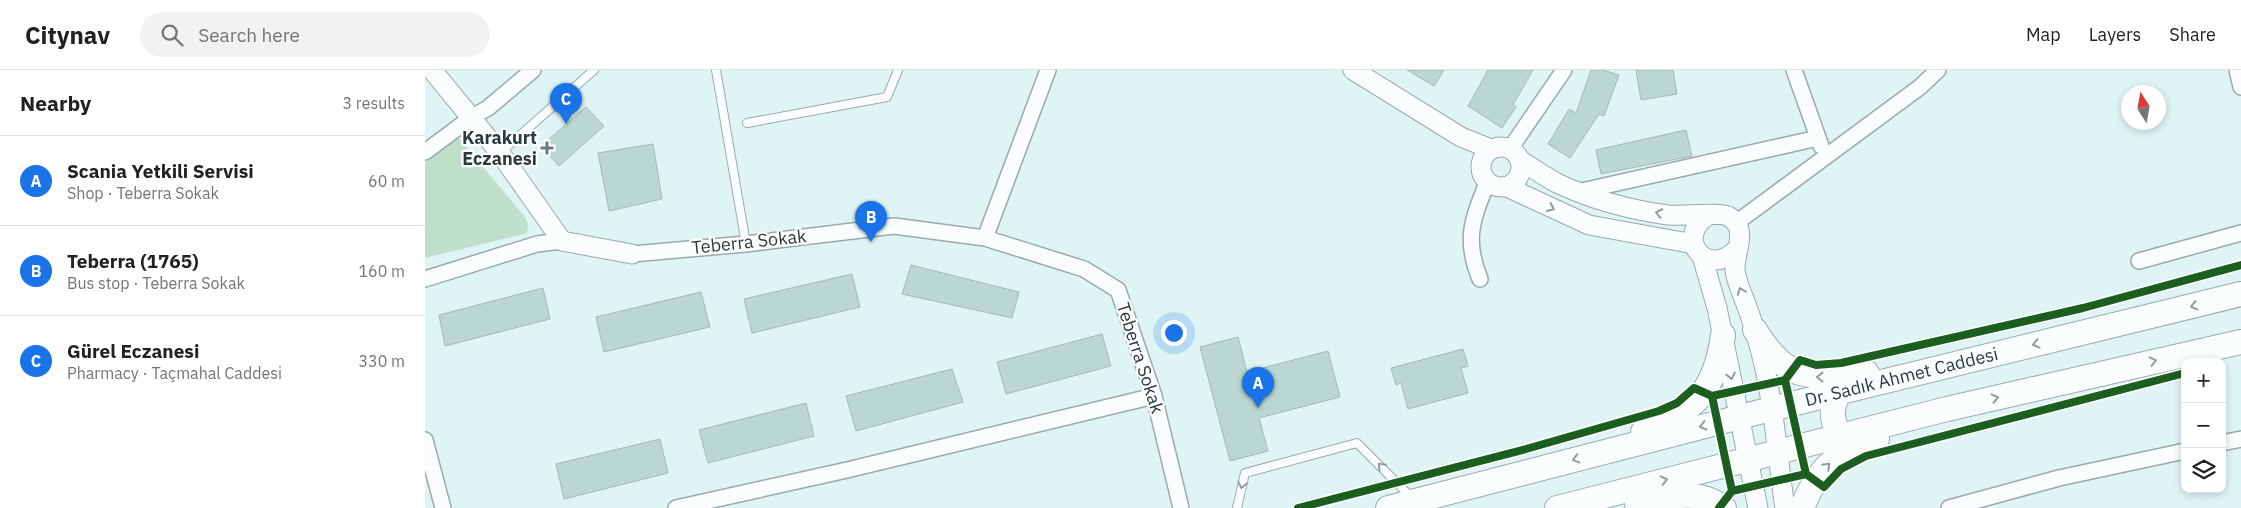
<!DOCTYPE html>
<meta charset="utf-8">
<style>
:root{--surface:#fff;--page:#f2f2f2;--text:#202124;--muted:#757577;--line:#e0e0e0;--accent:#1a73e8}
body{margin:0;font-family:"IBM Plex Sans",sans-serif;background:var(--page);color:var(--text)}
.controls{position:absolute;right:15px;bottom:15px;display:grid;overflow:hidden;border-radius:10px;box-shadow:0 2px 8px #0003}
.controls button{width:45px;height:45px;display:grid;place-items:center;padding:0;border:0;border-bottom:1px solid var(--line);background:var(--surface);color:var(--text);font:25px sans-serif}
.compass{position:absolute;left:1696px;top:15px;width:45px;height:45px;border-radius:50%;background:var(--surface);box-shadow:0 2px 8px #0003;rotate:349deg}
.you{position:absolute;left:748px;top:262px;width:18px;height:18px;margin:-12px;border:4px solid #fff;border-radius:50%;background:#1a73e8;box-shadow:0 0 0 8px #1a73e833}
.badge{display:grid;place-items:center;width:32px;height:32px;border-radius:50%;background:var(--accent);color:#fff;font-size:16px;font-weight:700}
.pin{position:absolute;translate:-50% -41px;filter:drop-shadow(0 1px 2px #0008)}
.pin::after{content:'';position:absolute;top:26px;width:18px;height:15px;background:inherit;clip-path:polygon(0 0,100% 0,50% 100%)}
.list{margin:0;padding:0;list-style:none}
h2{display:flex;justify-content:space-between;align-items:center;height:65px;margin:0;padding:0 20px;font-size:21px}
h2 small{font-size:16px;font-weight:400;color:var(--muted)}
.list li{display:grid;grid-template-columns:32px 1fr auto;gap:15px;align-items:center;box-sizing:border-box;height:90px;padding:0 20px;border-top:1px solid var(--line)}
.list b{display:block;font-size:19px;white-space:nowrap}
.list p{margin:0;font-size:16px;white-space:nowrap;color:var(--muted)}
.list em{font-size:16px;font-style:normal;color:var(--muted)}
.icon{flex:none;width:28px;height:28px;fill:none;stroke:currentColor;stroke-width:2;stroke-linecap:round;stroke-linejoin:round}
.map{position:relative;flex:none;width:1816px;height:438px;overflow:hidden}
header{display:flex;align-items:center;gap:30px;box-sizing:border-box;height:70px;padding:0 25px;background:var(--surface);border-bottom:1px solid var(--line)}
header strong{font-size:24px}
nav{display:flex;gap:28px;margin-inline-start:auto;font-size:18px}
.search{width:350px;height:45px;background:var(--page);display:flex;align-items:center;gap:12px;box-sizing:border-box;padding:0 18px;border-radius:28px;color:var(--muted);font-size:19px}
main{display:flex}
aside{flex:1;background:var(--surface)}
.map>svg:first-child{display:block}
.green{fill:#c0dfca}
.building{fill:#bad7d2;stroke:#a8b8b6}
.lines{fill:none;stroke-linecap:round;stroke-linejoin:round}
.service-casing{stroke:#9aaaaa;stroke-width:10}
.minor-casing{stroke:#9aaaaa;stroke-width:18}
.tertiary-casing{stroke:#9aaaaa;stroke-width:21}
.primary-casing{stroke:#9aaaaa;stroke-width:26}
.service{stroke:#fafdfe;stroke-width:8}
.minor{stroke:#fafdfe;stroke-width:15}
.tertiary{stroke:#fafdfe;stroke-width:19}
.primary{stroke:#fafdfe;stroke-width:24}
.cycleway-casing{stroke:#fff;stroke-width:11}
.cycleway{stroke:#1b5e20;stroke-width:8}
.oneway{stroke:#929c9c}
.poi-dot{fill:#6a7b7c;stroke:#fff;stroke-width:2}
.labels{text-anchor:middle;stroke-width:4.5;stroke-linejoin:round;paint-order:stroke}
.poi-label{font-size:18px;font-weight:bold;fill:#2b3a3b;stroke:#fff;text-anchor:end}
.street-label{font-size:18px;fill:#2b3a3b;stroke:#fff}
</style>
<header>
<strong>Citynav</strong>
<div class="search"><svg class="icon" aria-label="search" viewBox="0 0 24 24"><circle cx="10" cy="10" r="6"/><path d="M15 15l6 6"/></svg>Search here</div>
<nav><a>Map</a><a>Layers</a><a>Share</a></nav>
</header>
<main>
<aside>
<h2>Nearby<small>3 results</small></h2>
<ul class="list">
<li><span class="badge">A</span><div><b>Scania Yetkili Servisi</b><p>Shop · Teberra Sokak</p></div><em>60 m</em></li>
<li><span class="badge">B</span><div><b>Teberra (1765)</b><p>Bus stop · Teberra Sokak</p></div><em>160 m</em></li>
<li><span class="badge">C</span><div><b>Gürel Eczanesi</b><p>Pharmacy · Taçmahal Caddesi</p></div><em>330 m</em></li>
</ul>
</aside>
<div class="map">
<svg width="1816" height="438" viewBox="0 0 1816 438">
<rect width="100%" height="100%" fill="#dff4f5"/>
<path class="green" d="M 32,66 L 100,147 L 103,154 L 102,163 L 0,188 L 0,92 Z"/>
<path class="building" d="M 982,0 L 1019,0 L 1009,16 Z
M 1063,0 L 1108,0 L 1088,35 L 1091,37 L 1077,58 L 1043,36 Z
M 1166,0 L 1178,0 L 1194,5 L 1179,46 L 1174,44 L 1145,88 L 1123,74 L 1144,39 L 1151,43 Z
M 1211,0 L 1248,0 L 1252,24 L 1216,30 Z
M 161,37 L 179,56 L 134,96 L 116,76 Z
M 1261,60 L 1267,86 L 1176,104 L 1171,80 Z
M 228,74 L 237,129 L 184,141 L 173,83 Z
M 486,195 L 594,222 L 587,248 L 477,224 Z
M 427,204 L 435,237 L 327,263 L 319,229 Z
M 118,218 L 125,249 L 20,276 L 14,245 Z
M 276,222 L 285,257 L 179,282 L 171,247 Z
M 677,264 L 686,296 L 581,324 L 572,292 Z
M 813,267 L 822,302 L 903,281 L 915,327 L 834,348 L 843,381 L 805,391 L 775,277 Z
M 1038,279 L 1043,296 L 1036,298 L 1043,323 L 983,339 L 976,313 L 971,315 L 966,298 Z
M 527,299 L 538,332 L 431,361 L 421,326 Z
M 381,333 L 389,366 L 283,393 L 274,360 Z
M 235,369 L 243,403 L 139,429 L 131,394 Z"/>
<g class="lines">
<defs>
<path id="service" d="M 291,0 L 321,174
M 322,53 L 462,27 L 473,0
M 75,83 L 169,0
M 812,438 L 820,403 L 932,373 L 987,428"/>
<path id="minor" d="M 1369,0 L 1396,76
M 1812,0 L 1816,17
M 1085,79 L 1139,0
M 0,82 L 47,47 L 63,38 L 108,0
M 1152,122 L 1393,68
M 1311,153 L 1495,17 L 1513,0
M 560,168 L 623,0
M 207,184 L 321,174 L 469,156 L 560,168 L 659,199 L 693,220 L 729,326 L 756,438
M 1714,191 L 1816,163
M 0,209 L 112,174 L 137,171
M 1055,209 C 1039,170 1047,150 1062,113
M 0,370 L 18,438
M 1797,373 L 1816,369
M 251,438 L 422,400 L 729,326
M 1524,438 L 1634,408 L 1760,381"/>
<path id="tertiary" d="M 7,0 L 75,83 L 137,171 L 207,184
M 928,0 L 1036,67 L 1066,79
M1056 97a20 20 0 1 1 40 0a20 20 0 1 1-40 0Z
M 1095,90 C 1108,98 1120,107 1134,114 C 1166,129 1207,140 1243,145 C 1256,146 1294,142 1303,146 C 1325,158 1309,183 1310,201 C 1312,213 1317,223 1321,234 C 1329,255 1335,277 1340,299 C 1350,345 1353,392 1360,438
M 1082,117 L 1164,155 L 1269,174
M 1282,146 C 1249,168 1282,209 1311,180
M 1277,186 L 1292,238 L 1333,438"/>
<g id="primary">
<path d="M 1330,260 C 1365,317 1384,305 1442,303"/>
<path d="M 1218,362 C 1230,355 1244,349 1257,342 C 1284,326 1294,295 1298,265"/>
<path d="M 1415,366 C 1406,351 1405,336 1415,322"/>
<path d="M 1212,433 C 1243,428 1271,417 1299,438"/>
<path id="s1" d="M 963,438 L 1346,339 L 1816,224"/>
<path d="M 1132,438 L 1522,339 L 1816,272"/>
<path d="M 1377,438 C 1392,400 1412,380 1452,369"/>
</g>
</defs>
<use href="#service" class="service-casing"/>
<use href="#minor" class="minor-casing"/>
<use href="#tertiary" class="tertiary-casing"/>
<use href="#primary" class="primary-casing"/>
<use href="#service" class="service"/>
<use href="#minor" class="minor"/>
<use href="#tertiary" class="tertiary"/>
<use href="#primary" class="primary"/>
<defs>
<path id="cycleway" d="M 1360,310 L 1381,404 L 1399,417 L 1416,399 L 1441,386 L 1760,303
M 1287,326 L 1360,310 L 1375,290 L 1391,295 L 1416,293 L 1658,238 L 1816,195
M 873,438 L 1101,379 L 1234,341 L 1252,333 L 1269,318 L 1287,326 L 1307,421
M 1294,438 L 1307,421 L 1381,404"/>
</defs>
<use href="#cycleway" class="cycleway-casing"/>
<use href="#cycleway" class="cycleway"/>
</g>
<defs><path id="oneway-chevron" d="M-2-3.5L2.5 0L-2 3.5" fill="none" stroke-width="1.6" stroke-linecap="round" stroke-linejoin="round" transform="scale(1.25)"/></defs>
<g class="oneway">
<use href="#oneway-chevron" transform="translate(1126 138) rotate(25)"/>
<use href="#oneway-chevron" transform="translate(1234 143) rotate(-168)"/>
<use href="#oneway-chevron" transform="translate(1316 221) rotate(-111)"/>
<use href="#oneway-chevron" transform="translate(1769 236) rotate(166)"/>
<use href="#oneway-chevron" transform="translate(1611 274) rotate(166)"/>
<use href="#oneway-chevron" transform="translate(1728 291) rotate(-13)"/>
<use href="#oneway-chevron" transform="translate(1306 306) rotate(78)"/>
<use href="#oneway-chevron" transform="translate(1395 307) rotate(-179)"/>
<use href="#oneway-chevron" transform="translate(1570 328) rotate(-13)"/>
<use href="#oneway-chevron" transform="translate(1278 356) rotate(166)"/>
<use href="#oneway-chevron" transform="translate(1151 389) rotate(165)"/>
<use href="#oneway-chevron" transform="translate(956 396) rotate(-135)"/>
<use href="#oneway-chevron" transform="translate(1402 396) rotate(-45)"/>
<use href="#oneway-chevron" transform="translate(1239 410) rotate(-14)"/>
<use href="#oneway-chevron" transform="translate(817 415) rotate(102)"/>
</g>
<path class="poi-dot" d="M119.5 70.5h5v5h5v5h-5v5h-5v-5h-5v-5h5z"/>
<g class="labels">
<g class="poi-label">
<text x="112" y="74">Karakurt<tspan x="112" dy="21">Eczanesi</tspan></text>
</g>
<g class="street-label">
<text transform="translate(324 172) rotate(-6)" y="6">Teberra Sokak</text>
<text transform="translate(715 288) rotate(72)" y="6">Teberra Sokak</text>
<text dy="6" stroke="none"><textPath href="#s1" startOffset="530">Dr. Sadık Ahmet Caddesi</textPath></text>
</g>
</g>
</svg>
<div class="controls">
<button>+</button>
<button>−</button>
<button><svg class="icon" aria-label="layers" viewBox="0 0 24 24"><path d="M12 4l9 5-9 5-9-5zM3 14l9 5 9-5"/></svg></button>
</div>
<svg class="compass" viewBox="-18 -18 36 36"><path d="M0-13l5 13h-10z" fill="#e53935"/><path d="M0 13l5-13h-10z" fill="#757577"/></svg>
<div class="you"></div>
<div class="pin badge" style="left:833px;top:338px">A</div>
<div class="pin badge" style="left:446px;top:172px">B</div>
<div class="pin badge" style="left:141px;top:54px">C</div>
</div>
</main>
